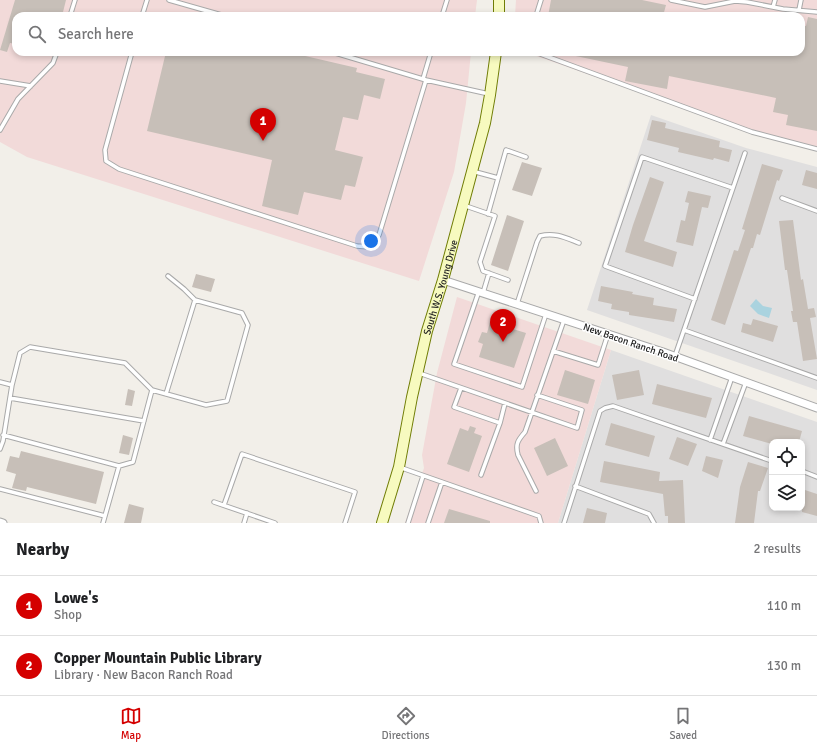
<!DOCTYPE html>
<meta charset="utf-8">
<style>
:root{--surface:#fff;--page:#f2f2f2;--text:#202124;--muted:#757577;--line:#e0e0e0;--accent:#d40000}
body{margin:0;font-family:Signika,sans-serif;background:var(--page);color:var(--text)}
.controls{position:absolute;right:12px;bottom:12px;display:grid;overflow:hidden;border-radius:8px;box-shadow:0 2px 6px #0003}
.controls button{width:36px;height:36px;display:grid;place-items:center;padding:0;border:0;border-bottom:1px solid var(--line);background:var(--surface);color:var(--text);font:20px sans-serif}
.you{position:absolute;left:371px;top:241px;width:14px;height:14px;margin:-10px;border:3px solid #fff;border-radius:50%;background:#1a73e8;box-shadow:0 0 0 6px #1a73e833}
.badge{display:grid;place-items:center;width:26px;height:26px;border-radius:50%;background:var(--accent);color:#fff;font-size:13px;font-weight:700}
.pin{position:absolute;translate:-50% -33px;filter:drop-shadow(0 1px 2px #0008)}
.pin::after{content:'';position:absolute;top:21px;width:14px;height:12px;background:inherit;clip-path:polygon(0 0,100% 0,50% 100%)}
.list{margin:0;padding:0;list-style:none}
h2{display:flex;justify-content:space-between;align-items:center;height:52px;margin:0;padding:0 16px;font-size:17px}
h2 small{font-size:13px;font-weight:400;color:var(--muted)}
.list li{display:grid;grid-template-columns:26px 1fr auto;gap:12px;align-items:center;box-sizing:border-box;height:60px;padding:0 16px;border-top:1px solid var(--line)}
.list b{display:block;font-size:15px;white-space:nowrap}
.list p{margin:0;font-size:13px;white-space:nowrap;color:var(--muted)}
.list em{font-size:13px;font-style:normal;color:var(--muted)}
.icon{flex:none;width:22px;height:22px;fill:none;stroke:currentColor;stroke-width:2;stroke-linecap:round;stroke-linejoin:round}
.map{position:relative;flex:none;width:817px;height:523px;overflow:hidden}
.search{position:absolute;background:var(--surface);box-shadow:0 2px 6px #0003;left:12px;right:12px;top:12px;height:44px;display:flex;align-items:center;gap:10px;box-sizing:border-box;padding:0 14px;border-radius:12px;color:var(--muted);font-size:15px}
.sheet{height:172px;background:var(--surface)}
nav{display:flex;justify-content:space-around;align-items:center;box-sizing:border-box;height:56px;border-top:1px solid var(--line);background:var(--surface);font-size:11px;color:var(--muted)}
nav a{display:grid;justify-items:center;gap:2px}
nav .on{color:var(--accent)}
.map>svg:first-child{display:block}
.residential{fill:#e0dfdf;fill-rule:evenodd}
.commercial{fill:#f2dad9}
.water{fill:#aad3df}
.building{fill:#c7bfb8}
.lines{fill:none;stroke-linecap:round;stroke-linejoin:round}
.service-casing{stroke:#a9a9a9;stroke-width:5.5}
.minor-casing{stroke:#a9a9a9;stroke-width:9}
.secondary-casing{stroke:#707d05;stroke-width:12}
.service{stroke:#fff;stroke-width:3.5}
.minor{stroke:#fff;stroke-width:7}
.secondary{stroke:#f7fabf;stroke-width:10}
.labels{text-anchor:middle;stroke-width:3;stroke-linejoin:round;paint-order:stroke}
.street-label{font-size:10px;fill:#222;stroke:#fff}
</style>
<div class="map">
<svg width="817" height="523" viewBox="0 0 817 523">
<rect width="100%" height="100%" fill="#f2efe9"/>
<path class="residential" d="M 651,115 L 746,148 L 817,167 L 817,390 L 587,310 Z
M 611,350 L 817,422 L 817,523 L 558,523 ZM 772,442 L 802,442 L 802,508 L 772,508 Z"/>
<path class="commercial" d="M 0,0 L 477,0 L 475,16 L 16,16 L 16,52 L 471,52 L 466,103 L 454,172 L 419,281 L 27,157 L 0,142 Z
M 516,0 L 817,0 L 817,149 L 752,132 L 525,52 L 801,52 L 801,16 L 515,16 Z
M 457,297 L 611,350 L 558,523 L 405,523 L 424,468 L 422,455 L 437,373 Z"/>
<path class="water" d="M 756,299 L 763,306 L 772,308 L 769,318 L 758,314 L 750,306 Z"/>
<path class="building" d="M 15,0 L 66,0 L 62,16 L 16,16 L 16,44 L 10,43 L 7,52 L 0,50 Z
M 551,0 L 642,0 L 666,5 L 663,16 L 548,16 Z
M 808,17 L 817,19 L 817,131 L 786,125 L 788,115 L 773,112 L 776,98 L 669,76 L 667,89 L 625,81 L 628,67 L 571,55 L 571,52 L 801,52 L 801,25 L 806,26 Z
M 166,52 L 288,52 L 357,68 L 356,72 L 385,79 L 380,99 L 364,95 L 358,120 L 343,117 L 335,150 L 363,157 L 355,187 L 345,185 L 341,200 L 304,192 L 298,215 L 262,206 L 272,160 L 147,131 Z
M 652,120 L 666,123 L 665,128 L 720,141 L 719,147 L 732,150 L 729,162 L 714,158 L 713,160 L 678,152 L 679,148 L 647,140 Z
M 522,162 L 542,168 L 532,196 L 512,190 Z
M 762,164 L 783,170 L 779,181 L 777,180 L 760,235 L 757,234 L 753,248 L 751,248 L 725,325 L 711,320 L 734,250 L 738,251 L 745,230 L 742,229 Z
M 806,170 L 817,173 L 817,189 L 802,185 Z
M 650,177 L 664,182 L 644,241 L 677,252 L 673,267 L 625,252 L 633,225 Z
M 688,191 L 711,196 L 708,208 L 702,207 L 693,246 L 676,242 L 681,220 L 685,221 L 689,203 L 685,202 Z
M 507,215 L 524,221 L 508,271 L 491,265 Z
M 793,220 L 801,280 L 803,279 L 808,309 L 814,308 L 816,317 L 810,318 L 817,359 L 803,361 L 797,322 L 793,322 L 791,311 L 793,311 L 787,270 L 785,270 L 779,221 Z
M 196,274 L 215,279 L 211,292 L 192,287 Z
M 601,286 L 633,292 L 632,294 L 654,298 L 653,305 L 677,309 L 674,322 L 629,315 L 629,312 L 611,309 L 612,304 L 598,301 Z
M 753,319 L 778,326 L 773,342 L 741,332 L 743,323 L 751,325 Z
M 490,322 L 526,333 L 514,368 L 479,357 L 483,344 L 478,342 L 482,332 L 487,333 Z
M 565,370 L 595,380 L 588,404 L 557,395 Z
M 639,370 L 644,395 L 617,400 L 612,375 Z
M 657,384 L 712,398 L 706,418 L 652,404 Z
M 128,389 L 135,391 L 132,406 L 125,405 Z
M 749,416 L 802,431 L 799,442 L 772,442 L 772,444 L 743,436 Z
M 611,423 L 655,436 L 649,457 L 605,445 Z
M 470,426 L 476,428 L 474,433 L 482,436 L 469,472 L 447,464 L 460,428 L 468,431 Z
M 123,435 L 133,438 L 129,455 L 119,453 Z
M 677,437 L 697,444 L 688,466 L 669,459 Z
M 555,438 L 568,466 L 547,476 L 534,448 Z
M 21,451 L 104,472 L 96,504 L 27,487 L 26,491 L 12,488 L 16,474 L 6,471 L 10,456 L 19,458 Z
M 706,456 L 723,460 L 718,478 L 702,471 Z
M 604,461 L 660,472 L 659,481 L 683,480 L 685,523 L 668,523 L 668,516 L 665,516 L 663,494 L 600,482 Z
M 748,462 L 768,468 L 760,491 L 758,491 L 754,523 L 735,523 L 740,487 Z
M 802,489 L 817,494 L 817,516 L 802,512 Z
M 129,504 L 144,508 L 141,523 L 124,523 Z
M 587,508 L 607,513 L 605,523 L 583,523 Z
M 449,509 L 490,521 L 490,523 L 444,523 Z"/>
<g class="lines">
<defs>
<path id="service" d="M 169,0 L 225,16
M 671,0 L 705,7 L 735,1 L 747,2 L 783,9 L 817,12
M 773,7 L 775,0
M 799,10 L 801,0
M 70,16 L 75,0
M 142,16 L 147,0
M 442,16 L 447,0
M 536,16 L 541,0
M 132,52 L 105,150 L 106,161 L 119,169 L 357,246 L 369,247 L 375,242 L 379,235 L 426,80
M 332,52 L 426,80 L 489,94
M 535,52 L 752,132 L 817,149
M 423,79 L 431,52
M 0,81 L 31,86
M 0,130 L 18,99 L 53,63 L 57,52
M 472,171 L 498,178
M 782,198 L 817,211
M 463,205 L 495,216 L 480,262 L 483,271 L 508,280
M 488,214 L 506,150 L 526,157
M 479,291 L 454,364 L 522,387 L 546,314
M 483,293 L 489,273
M 695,299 L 605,266 L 642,157 L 733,188
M 517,304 L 537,242 L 540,236 C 555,232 566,238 579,243
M 684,330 L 817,378
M 553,351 L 598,365 L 608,334
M 675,356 L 745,153
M 419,373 L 577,428 L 582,410 L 537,395
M 0,382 L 12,385 L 3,441 L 0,449
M 12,385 L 20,353 L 30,347 L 125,363 L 152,390
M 461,388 L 454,407 L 500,423
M 166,394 L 195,300
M 10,398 L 144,421
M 3,435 L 119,466 L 103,523
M 710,440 L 732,377
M 723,444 L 746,382
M 119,466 L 133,462 L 152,390 L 206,405 L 227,401 L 248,325 L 242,313 L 195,300 L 184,289 L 168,276
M 399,467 L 539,516 L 541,523
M 802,471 L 817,477
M 481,475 L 500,423 L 505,403
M 575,486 L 649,514 L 654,523
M 0,489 L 105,516
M 536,491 L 518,455 C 515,444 518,440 525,432 L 564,320
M 214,502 L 275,523
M 224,505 L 242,454 L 355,492 L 345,523
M 244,523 L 247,513
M 408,523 L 423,476
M 428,523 L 442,482
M 564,523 L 600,411 L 605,408 L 613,406 L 772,461"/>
<path id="minor" d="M 443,280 L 663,352 L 817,408
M 0,522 L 3,523"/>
<g id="secondary">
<path d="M 499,16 L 499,0"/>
<path id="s1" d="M 382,523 L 399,467 L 412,397 L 427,331 L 443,280 L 485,123 L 490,95 L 496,52"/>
</g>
</defs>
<use href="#service" class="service-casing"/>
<use href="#minor" class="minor-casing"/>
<use href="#secondary" class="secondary-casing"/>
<use href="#service" class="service"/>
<use href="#minor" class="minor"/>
<use href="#secondary" class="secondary"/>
</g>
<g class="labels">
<g class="street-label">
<text dy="4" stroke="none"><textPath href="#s1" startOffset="243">South W.S. Young Drive</textPath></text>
<text transform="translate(631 342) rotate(19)" y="4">New Bacon Ranch Road</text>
</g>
</g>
</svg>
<div class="controls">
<button><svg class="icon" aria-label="locate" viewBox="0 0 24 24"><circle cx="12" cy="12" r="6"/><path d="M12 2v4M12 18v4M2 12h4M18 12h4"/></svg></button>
<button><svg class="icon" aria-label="layers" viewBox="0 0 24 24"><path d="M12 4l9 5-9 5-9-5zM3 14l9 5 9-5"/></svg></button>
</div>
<div class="you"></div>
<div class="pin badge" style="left:263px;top:141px">1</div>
<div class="pin badge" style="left:503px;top:342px">2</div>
<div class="search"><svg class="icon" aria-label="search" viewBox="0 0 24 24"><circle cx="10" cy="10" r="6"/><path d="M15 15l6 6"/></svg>Search here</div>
</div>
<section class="sheet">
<h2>Nearby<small>2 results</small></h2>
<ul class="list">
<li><span class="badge">1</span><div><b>Lowe's</b><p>Shop</p></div><em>110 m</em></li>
<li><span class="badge">2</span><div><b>Copper Mountain Public Library</b><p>Library · New Bacon Ranch Road</p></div><em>130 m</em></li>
</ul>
</section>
<nav>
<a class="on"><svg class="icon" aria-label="map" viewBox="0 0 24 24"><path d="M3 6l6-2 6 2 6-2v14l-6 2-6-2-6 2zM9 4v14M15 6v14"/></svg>Map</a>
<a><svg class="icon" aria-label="directions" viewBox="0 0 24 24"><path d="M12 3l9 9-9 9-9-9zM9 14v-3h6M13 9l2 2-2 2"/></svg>Directions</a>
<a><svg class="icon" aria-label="saved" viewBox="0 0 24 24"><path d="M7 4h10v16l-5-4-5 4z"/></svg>Saved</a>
</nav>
